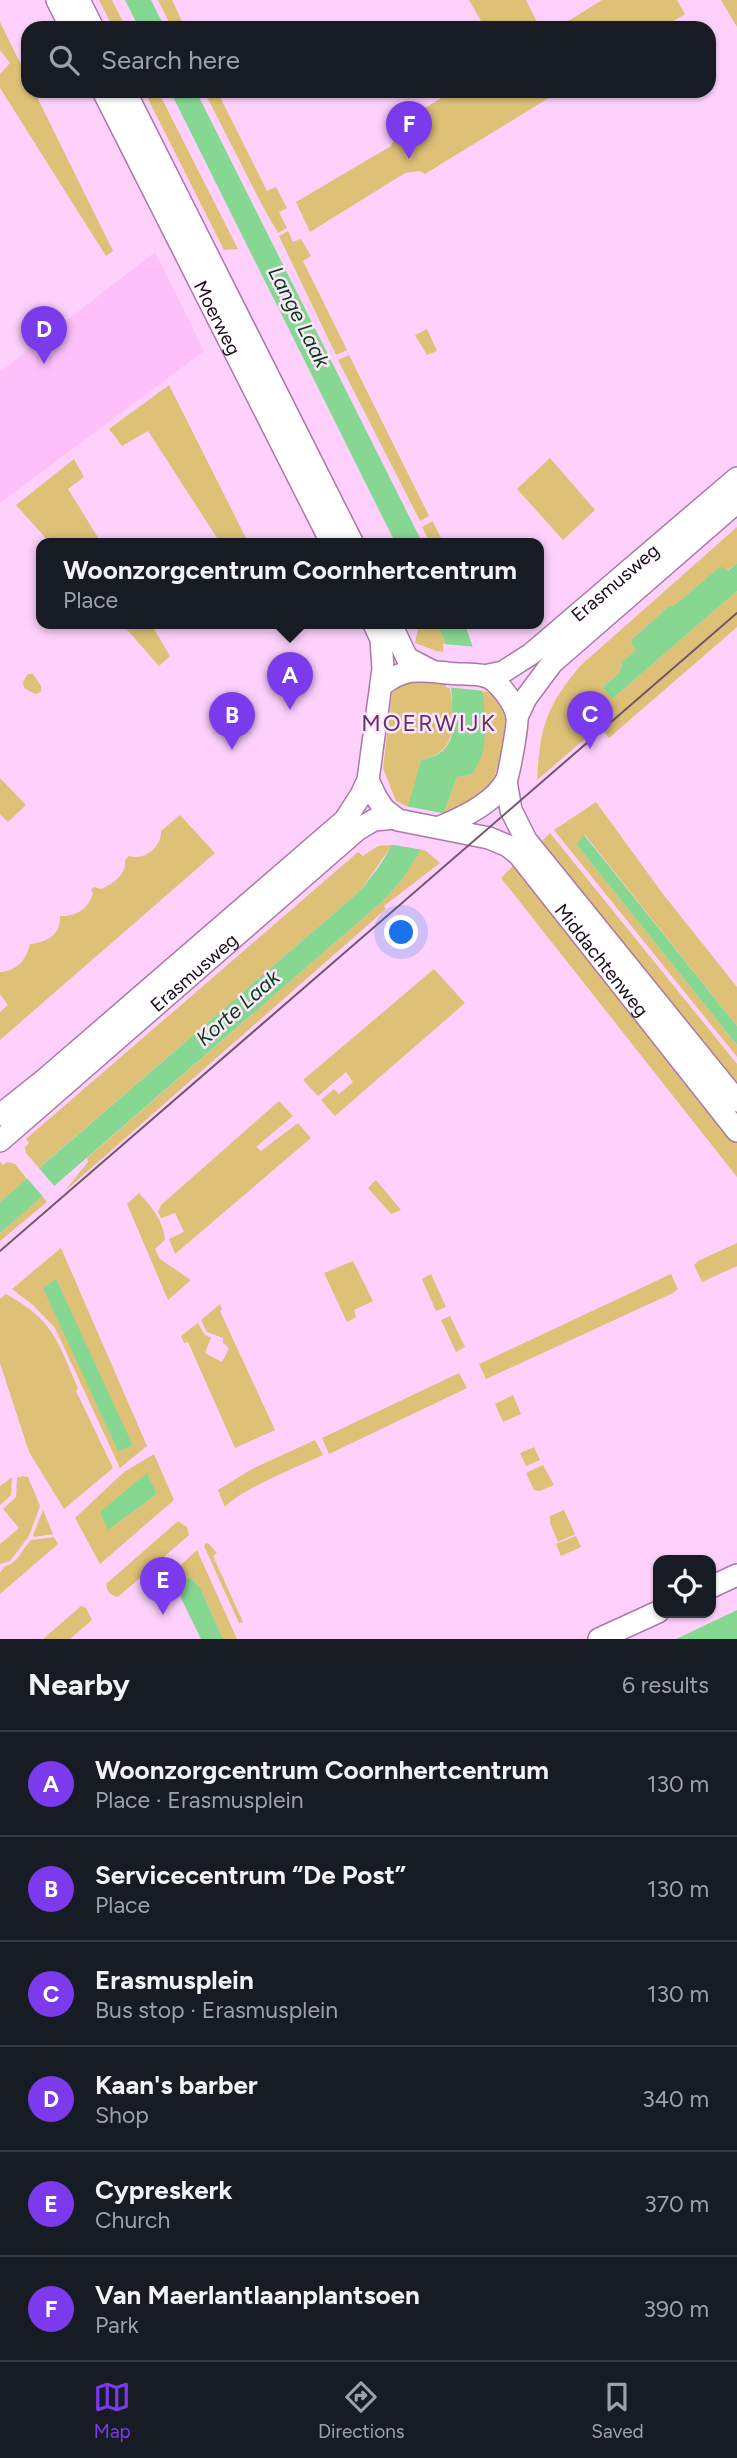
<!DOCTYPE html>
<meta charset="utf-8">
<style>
:root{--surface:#171b24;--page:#20242c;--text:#f1f3f6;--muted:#9ea1a6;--line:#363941;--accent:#7c3aed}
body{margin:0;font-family:Figtree,sans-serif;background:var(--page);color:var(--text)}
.controls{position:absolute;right:21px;bottom:21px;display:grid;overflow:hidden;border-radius:14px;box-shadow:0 2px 5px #0004}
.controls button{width:63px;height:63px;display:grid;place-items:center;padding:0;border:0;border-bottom:2px solid var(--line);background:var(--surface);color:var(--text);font:35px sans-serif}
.you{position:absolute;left:402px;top:933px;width:24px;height:24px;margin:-18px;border:5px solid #fff;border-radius:50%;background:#1a73e8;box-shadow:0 0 0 10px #1a73e833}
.badge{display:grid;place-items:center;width:46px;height:46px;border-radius:50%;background:var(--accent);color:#fff;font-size:23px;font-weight:700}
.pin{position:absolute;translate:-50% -58px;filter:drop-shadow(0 2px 4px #0008)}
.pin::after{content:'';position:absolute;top:37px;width:24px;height:21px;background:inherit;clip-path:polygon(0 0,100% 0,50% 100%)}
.popup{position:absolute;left:36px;top:538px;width:508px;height:91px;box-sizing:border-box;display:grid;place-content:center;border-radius:14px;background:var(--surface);filter:drop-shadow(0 2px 5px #0005);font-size:23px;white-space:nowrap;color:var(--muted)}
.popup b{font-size:26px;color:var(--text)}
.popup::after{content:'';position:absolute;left:50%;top:100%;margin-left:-14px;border:14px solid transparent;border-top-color:var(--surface)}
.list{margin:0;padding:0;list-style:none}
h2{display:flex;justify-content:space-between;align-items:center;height:91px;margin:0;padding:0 28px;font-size:30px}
h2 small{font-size:23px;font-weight:400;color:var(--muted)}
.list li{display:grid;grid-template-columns:46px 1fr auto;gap:21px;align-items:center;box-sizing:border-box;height:105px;padding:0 28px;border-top:2px solid var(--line)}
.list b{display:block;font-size:26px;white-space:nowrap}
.list p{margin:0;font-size:23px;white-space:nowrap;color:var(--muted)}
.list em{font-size:23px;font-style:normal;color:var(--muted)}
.icon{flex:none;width:38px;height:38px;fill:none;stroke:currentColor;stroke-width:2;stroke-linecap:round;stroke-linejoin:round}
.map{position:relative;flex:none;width:737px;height:1639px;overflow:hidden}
.search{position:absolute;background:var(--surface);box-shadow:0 2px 5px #0004;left:21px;right:21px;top:21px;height:77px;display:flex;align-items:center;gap:18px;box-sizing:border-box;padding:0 24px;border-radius:21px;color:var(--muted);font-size:26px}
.sheet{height:721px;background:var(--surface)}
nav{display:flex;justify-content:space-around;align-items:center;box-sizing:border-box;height:98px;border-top:2px solid var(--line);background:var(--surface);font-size:19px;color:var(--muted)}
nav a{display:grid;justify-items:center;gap:4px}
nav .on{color:var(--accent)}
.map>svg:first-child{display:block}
.built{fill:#fec0fb}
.green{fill:#dec077;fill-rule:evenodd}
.water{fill:#86d792}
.pier{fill:#fed1fc}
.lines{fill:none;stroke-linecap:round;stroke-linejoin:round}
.secondary-casing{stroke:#ac77a9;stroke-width:24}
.secondary{stroke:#fff;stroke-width:21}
.tram{stroke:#715470;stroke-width:2}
.labels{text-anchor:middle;stroke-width:5;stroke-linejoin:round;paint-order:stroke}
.street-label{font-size:19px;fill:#1e0a1e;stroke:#fee7fc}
.water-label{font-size:21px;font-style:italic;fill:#003f14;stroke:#fee7fc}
.quarter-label{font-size:23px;letter-spacing:2px;fill:#623361;stroke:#fee7fc}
</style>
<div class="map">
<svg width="737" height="1639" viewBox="0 0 737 1639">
<rect width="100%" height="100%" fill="#fed1fc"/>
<path class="built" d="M 155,252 L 204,351 L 0,503 L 0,372 Z"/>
<path class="green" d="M 99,0 L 112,0 L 126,28 L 113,28 Z
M 172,0 L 185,28 L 172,28 L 158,0 Z
M 469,0 L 526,0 L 540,28 L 485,28 Z
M 602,0 L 677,0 L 685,14 L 662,28 L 557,28 Z
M 721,0 L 737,0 L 737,27 Z
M 0,22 L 28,79 L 28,91 L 34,91 L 113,251 L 106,256 L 0,88 L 0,74 L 10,63 L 0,50 Z
M 144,91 L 158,91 L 238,249 L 224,250 Z
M 204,91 L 217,91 L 267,191 L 276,187 L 287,208 L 279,212 L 287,228 L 278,233 L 262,205 Z
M 453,91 L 560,91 L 425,174 L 420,171 L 405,173 L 310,232 L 296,202 L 391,146 L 398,131 L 399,124 Z
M 288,231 L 293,242 L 301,239 L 311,256 L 303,261 L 347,350 L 336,355 L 279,236 Z
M 427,329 L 437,351 L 427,355 L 415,335 Z
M 349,355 L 429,516 L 420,521 L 338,360 Z
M 169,385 L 249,544 L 221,544 L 148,431 L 122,446 L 109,429 Z
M 550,458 L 595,510 L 563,540 L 517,489 Z
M 74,459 L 84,477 L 68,489 L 102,544 L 51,544 L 16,505 Z
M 433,521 L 433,522 L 444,544 L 431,544 L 422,527 Z
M 737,527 L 737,563 L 727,571 L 718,568 L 675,605 L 668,607 L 632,639 L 631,643 L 636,650 L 623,661 L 619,673 L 603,687 L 612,699 L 737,591 L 737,627 L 609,738 L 600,726 L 537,780 C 540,727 546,707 580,666 Z
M 122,624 L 151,624 L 170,656 L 159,666 Z
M 419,624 L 437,624 L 445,641 L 443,652 L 436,651 L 415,643 Z
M 28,674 L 33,674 L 41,686 L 41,692 L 35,694 L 24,688 L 23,682 Z
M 406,681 L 446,684 L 446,687 L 450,688 C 454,719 460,752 421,760 L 409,807 L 396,801 L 383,768 L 392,693 Z
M 481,691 L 495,693 C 498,697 503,703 504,707 C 508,725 499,778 486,791 C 475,801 461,807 448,814 L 444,813 L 457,777 L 473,774 C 488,745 485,723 481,691 Z
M 0,778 L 26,805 L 8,822 L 0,814 Z
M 596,802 L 663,894 L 737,987 L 737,1026 L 585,835 L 576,844 L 737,1045 L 737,1057 L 554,830 Z
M 180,815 L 215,853 L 0,1040 L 0,1012 L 8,1005 L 0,994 L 0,972 C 17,971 26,960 30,944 C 47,942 61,935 60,916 C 75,917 89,909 93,893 L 91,890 L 94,887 L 101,889 C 113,884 127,874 125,860 L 129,856 C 145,861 162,847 161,831 Z
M 550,833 L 737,1064 L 737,1087 L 542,841 Z
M 392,845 L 361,890 L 39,1168 L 26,1153 L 25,1147 L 29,1143 L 26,1139 L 358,852 L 363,856 L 378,846 Z
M 420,849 L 426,851 L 440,863 L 384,906 L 386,909 L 64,1192 L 88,1162 L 87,1158 L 385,899 L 403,878 Z
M 516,863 L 737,1141 L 737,1177 L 501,878 Z
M 434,969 L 465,1003 L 335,1116 L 321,1100 L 334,1089 L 339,1094 L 353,1082 L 346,1072 L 318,1096 L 303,1080 Z
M 279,1101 L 293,1116 L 256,1147 L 261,1151 L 298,1123 L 311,1138 L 175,1254 L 169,1239 L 184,1232 L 175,1213 L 161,1218 L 158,1212 L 161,1205 Z
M 0,1162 L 3,1165 L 8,1162 L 15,1164 L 27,1179 L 0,1202 Z
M 376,1180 L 401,1210 L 391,1214 L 368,1188 Z
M 139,1193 C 152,1207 163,1220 165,1240 L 155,1249 L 160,1259 L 191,1280 L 168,1300 L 127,1204 Z
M 42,1196 L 47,1202 L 0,1241 L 0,1233 Z
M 737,1243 L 737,1266 L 702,1282 L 694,1265 L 698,1261 Z
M 61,1248 L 147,1446 L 120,1468 L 55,1328 L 33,1305 L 12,1289 ZM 62,1327 L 133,1446 L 118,1450 Z
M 353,1261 L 373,1301 L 354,1310 L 356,1317 L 347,1322 L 324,1273 Z
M 431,1274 L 446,1307 L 436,1311 L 422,1279 Z
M 671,1274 L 678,1289 L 673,1293 L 486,1379 L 479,1364 Z
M 6,1294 C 54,1321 57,1340 78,1388 L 76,1391 L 113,1468 L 64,1509 L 29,1452 L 0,1363 L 0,1299 Z
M 220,1304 L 222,1309 L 220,1311 L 275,1430 L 235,1448 L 188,1342 L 184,1343 L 181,1336 L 198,1323 L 204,1334 L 211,1338 L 205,1353 L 222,1362 L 229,1348 L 223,1343 L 223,1338 L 207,1332 L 201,1320 Z
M 450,1316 L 465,1347 L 456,1352 L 441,1320 Z
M 459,1373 L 467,1388 L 329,1454 L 322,1438 Z
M 513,1395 L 521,1414 L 503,1422 L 495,1404 Z
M 315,1440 L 323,1455 C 299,1466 240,1490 225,1507 L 218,1490 L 252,1469 Z
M 534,1447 L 540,1460 L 526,1466 L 520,1453 Z
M 154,1454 L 174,1500 L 100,1564 L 75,1518 L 124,1472 ZM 147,1474 L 157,1494 L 108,1530 Z
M 543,1465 L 554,1485 L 539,1491 L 534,1490 L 526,1473 Z
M 23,1476 L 28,1477 L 40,1506 L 29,1536 L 10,1561 L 0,1564 L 0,1544 L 19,1528 L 3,1509 L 16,1497 L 17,1478 Z
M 12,1477 L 11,1495 L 0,1505 L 0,1486 Z
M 43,1510 L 53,1534 L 34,1537 L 33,1535 Z
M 564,1510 L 575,1534 L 558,1542 L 550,1523 L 550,1516 Z
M 178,1521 L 187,1527 L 189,1535 L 118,1597 C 110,1595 107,1591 106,1584 Z
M 576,1536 L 581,1547 L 561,1556 L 556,1544 Z
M 54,1537 L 58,1544 L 0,1594 L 0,1573 L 4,1567 C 19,1562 20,1552 31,1540 Z
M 206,1543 L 209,1544 L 217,1553 L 213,1556 L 243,1622 L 239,1623 L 204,1546 Z
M 197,1550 L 237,1639 L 223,1639 L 200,1587 L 189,1577 L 175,1586 L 171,1574 Z
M 81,1606 L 86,1608 L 92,1620 L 70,1639 L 43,1639 Z"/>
<path class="water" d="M 125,0 L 151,0 L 165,28 L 139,28 Z
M 170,91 L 196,91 L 423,544 L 396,544 Z
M 737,563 L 737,591 L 612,699 L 603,687 L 619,673 L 623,661 L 636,650 L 631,643 L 632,639 L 668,607 L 675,605 L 718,568 L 723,567 L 728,571 Z
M 437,624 L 464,624 C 478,652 489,712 484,743 C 483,754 478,764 473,774 L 457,777 L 444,813 L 403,878 L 385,899 L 0,1233 L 0,1202 L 361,890 C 372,876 384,861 392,844 C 406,818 413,789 421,760 C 435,757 446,752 451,738 C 455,723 450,654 444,639 C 442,634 439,629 437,624 Z
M 584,835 L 737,1026 L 737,1045 L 576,844 Z
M 56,1279 L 133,1446 L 118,1451 L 43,1288 Z
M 147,1473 L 157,1494 L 108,1530 L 100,1512 Z
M 189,1577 L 200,1587 L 223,1639 L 201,1639 L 175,1586 Z
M 737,1610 L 737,1639 L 676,1639 Z"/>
<path class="pier" d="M 443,644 L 477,647 L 485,691 L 446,687 Z
M 405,806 L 447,814 L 424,850 L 388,844 Z
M 37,1166 L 57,1189 L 45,1199 L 25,1176 Z"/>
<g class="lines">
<defs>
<g id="secondary">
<path d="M 57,0 L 71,28"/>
<path d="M 79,0 L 93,28"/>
<path id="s1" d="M 103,91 L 332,544"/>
<path d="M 125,91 L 353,544"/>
<path id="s2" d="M 374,624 L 381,639 L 383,669 L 368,780 L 376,797 L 384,809 L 398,820 L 489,838 L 508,846 L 519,855 L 737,1131"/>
<path d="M 391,624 L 407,658 L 430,670"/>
<path id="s3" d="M 484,676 L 503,672 L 531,654 L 737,478"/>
<path d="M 381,686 C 404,667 419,670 447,673 C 459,675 473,673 485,676 C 498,680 515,703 517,717 C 518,725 509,775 506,781 C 494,803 462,818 440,827"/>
<path d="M 517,717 L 526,698 L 552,663 L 737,502"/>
<path d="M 506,781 L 511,810 L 526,840 L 737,1101"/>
<path d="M 0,1115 L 44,1080 L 345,820 L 361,795 L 368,780"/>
<path id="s4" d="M 0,1141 L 357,830 L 374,820 L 395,818"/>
<path d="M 711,1587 L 737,1575"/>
<path d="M 599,1639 L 658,1612"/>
</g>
</defs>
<use href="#secondary" class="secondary-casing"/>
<use href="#secondary" class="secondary"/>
<path class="tram" d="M 0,1251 L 737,613"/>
</g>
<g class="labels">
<g class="street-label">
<text dy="7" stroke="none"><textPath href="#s1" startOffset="254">Moerweg</textPath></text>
<text dy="7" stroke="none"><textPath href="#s3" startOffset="163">Erasmusweg</textPath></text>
<text dy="7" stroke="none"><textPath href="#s2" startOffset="471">Middachtenweg</textPath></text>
<text dy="7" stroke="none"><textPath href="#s4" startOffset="257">Erasmusweg</textPath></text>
</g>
<g class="water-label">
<text transform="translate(299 317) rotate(63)" y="7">Lange Laak</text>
<text transform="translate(238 1008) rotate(-41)" y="7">Korte Laak</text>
</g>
<g class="quarter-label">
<text x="429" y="731">MOERWIJK</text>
</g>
</g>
</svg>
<div class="controls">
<button><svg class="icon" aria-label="locate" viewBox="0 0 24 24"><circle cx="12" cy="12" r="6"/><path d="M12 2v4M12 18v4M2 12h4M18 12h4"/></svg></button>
</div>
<div class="you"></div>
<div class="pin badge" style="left:290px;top:710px">A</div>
<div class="popup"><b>Woonzorgcentrum Coornhertcentrum</b>Place</div>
<div class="pin badge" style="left:232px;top:750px">B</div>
<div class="pin badge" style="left:590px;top:749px">C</div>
<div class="pin badge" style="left:44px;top:364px">D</div>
<div class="pin badge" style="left:163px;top:1615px">E</div>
<div class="pin badge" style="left:409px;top:159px">F</div>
<div class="search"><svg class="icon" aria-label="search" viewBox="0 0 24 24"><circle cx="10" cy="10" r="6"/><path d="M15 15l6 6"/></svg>Search here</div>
</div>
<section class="sheet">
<h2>Nearby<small>6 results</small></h2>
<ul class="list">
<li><span class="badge">A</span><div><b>Woonzorgcentrum Coornhertcentrum</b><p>Place · Erasmusplein</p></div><em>130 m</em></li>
<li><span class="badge">B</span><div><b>Servicecentrum “De Post”</b><p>Place</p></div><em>130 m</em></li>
<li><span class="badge">C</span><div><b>Erasmusplein</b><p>Bus stop · Erasmusplein</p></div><em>130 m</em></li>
<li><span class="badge">D</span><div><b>Kaan's barber</b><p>Shop</p></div><em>340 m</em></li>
<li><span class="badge">E</span><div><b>Cypreskerk</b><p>Church</p></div><em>370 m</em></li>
<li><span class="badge">F</span><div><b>Van Maerlantlaanplantsoen</b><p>Park</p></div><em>390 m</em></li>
</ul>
</section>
<nav>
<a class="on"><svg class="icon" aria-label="map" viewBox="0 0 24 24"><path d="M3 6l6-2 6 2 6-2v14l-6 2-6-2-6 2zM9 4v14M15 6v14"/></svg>Map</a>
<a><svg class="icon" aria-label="directions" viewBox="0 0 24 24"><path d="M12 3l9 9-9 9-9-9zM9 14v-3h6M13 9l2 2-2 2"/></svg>Directions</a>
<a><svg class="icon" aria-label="saved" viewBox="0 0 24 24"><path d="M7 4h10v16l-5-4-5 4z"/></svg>Saved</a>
</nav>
